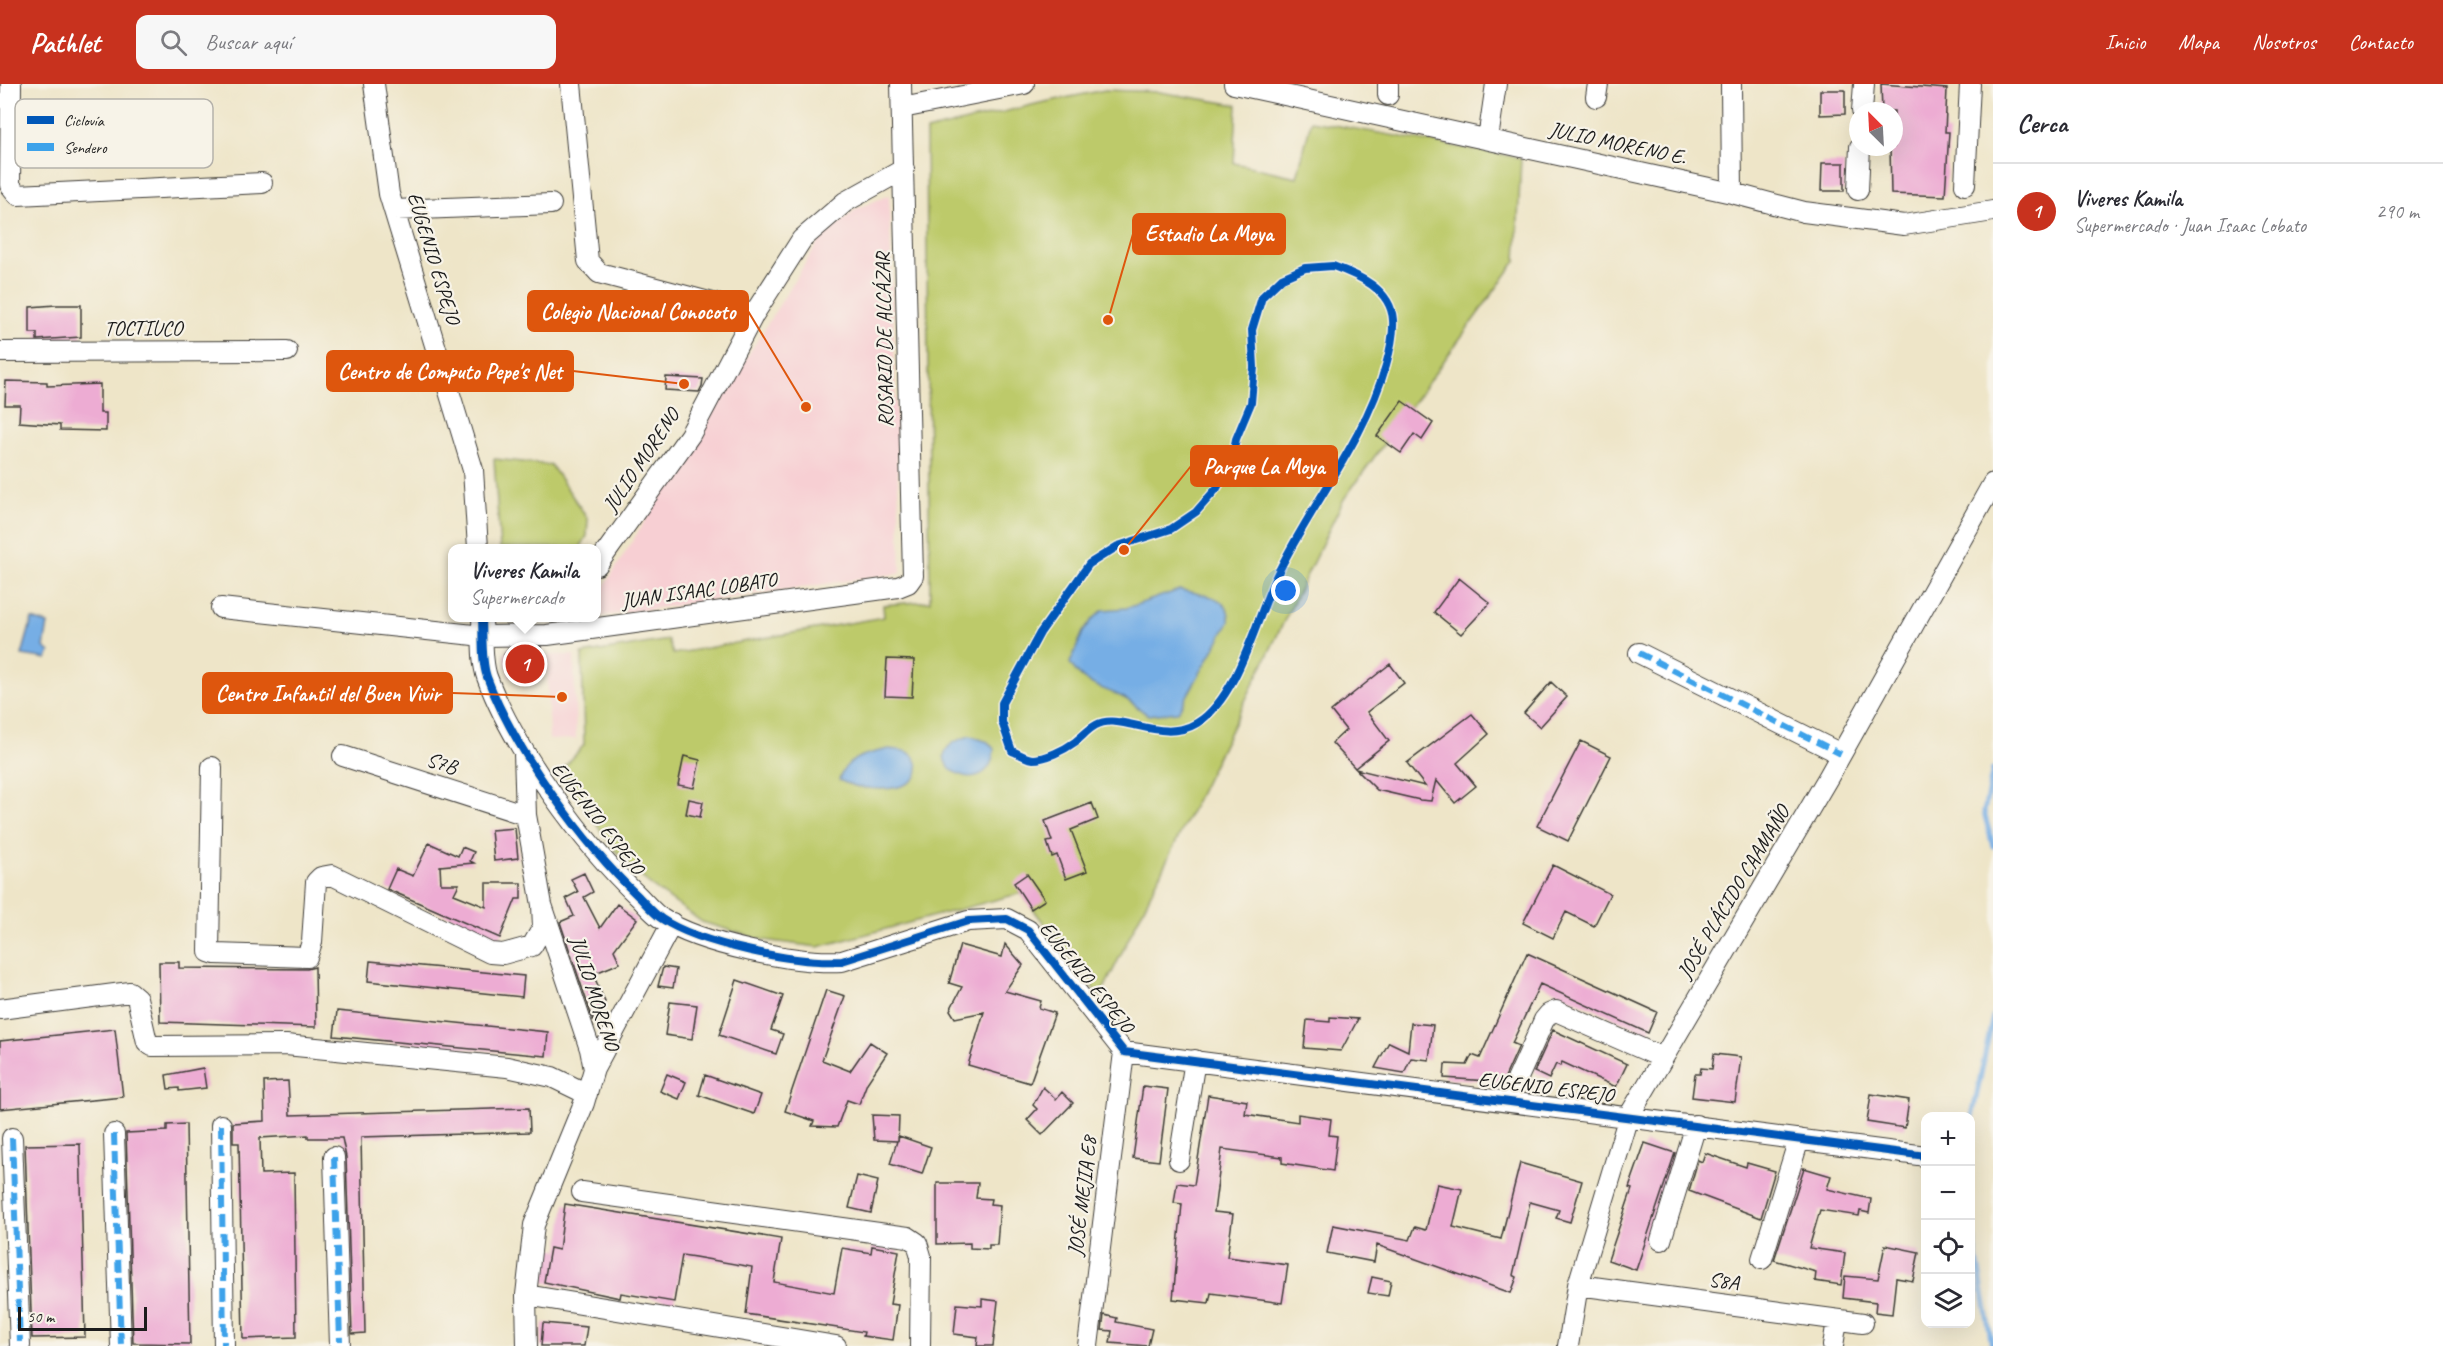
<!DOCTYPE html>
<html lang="es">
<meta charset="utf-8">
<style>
:root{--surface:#fff;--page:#f7f7f7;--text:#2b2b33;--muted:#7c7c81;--line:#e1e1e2;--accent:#c8321e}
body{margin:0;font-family:Caveat,sans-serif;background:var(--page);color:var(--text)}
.controls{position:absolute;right:18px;bottom:18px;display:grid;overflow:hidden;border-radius:12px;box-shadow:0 6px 24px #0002}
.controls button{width:54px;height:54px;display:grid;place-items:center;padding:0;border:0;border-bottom:2px solid var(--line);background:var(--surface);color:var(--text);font:30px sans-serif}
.compass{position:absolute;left:1849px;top:18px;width:54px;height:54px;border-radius:50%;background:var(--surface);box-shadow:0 6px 24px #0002;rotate:336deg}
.scale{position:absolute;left:18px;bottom:15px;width:129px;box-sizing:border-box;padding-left:6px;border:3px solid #1c1c1c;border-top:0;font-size:16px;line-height:21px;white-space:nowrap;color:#1c1c1c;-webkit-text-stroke:4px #f7f3e8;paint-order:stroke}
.you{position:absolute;left:1286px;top:507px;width:21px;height:21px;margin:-15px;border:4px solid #fff;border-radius:50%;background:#1a73e8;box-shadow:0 0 0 9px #1a73e833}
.badge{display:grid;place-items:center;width:39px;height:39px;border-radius:50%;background:var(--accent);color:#fff;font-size:20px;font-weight:700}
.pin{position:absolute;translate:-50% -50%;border:3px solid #fff;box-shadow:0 2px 6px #0006}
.popup{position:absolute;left:448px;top:460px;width:153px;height:78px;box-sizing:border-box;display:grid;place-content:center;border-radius:12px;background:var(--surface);filter:drop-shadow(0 2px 4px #0005);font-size:20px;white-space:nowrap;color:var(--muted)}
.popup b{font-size:22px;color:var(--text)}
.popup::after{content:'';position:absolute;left:50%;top:100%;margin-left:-12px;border:12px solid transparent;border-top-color:var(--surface)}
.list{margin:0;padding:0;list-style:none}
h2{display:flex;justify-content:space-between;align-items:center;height:78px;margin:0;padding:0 24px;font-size:26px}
h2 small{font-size:20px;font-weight:400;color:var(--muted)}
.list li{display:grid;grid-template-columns:39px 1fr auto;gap:18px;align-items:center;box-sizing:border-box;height:96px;padding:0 24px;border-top:2px solid var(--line)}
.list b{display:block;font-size:22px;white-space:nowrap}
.list p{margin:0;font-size:20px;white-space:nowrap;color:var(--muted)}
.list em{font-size:20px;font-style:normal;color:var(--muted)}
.icon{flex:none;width:33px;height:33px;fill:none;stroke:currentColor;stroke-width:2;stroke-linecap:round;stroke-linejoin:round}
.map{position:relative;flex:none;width:1993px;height:1262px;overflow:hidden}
header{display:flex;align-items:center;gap:36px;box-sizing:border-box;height:84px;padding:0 30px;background:var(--accent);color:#fff}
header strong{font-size:28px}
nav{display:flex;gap:33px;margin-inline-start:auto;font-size:21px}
.search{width:420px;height:54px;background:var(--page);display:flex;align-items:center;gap:15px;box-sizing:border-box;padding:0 21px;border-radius:12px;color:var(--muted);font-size:22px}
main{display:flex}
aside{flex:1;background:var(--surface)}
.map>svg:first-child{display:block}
.built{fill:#f7cfd3}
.green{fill:#bdca6b;stroke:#6c7344;stroke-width:1.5}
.water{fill:#76aee5;stroke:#496580;stroke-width:1.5}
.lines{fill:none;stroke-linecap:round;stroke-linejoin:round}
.stream{stroke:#76aee5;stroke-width:5}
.building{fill:#edacd3}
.street-casing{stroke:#3c3a36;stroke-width:22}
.street{stroke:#fff;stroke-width:20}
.quiet{stroke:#3da2ea;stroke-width:6;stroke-dasharray:12 6;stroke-linecap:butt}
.cycleway-casing{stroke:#f7f3e8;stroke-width:11}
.cycleway{stroke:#0057b8;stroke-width:8}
.labels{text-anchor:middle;stroke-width:4.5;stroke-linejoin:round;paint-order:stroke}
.street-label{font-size:21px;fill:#1c1c1c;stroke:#f7f3e8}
.key{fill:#f7f3e8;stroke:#b5b2ab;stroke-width:1.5}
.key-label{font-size:16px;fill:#1c1c1c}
.leader{fill:none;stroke:#de560d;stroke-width:2}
.callout-dot{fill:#de560d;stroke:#f7f3e8;stroke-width:2}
.callout{fill:#de560d;stroke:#de560d;stroke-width:2}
.callout-label{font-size:22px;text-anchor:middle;font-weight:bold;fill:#fff}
</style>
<header>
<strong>Pathlet</strong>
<div class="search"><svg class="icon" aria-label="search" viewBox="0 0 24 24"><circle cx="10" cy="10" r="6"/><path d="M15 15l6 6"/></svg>Buscar aquí</div>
<nav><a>Inicio</a><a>Mapa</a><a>Nosotros</a><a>Contacto</a></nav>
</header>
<main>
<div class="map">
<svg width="1993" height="1262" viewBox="0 0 1993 1262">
<rect width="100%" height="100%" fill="#f7f3e8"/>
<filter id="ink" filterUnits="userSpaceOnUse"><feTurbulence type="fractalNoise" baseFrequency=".0167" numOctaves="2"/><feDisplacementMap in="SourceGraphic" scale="12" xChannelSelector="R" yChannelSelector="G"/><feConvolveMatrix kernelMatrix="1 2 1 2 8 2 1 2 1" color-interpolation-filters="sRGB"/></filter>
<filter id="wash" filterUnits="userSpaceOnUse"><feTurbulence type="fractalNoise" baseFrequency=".008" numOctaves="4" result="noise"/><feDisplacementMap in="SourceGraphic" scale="24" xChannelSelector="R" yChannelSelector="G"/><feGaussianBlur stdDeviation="1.35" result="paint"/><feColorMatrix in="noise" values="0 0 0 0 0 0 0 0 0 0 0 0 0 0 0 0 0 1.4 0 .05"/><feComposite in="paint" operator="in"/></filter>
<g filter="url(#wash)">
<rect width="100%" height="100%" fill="#eee5c8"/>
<path class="built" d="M 889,111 L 901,489 L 597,533 L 597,514 L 819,157 L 856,125 Z
M 547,571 L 574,571 L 576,655 L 549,656 Z"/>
<path class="green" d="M 1105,6 L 1159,8 L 1237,21 L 1234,79 L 1297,93 L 1311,37 L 1521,74 L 1516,177 L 1344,415 L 1100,913 L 1021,809 L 818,863 L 763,856 L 702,838 L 650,801 L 613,764 L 560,688 L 584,661 L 582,570 L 668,556 L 673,570 L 884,533 L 883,521 L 930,517 L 926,47 L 1040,19 Z
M 494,375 L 551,381 L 588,435 L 587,452 L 580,464 L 500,464 Z"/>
<path class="water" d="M 1179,506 C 1199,510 1232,510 1229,538 L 1178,628 L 1148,631 C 1139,625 1130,616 1120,612 C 1099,602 1084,602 1070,579 L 1083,548 L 1092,536 L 1103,526 L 1127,524 Z
M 32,535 L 48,540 L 44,563 L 50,568 L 47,575 L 22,571 Z
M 970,652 L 988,658 L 994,665 C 990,725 902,671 970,652 Z
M 889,665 C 895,666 903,666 908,668 C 920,675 922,692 909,699 C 891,709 856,705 839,696 C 845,673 869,669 889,665 Z"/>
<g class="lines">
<path class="stream" d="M 1993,685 L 1984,728 L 1993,762
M 1970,1043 L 1993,932
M 1970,1133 L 1992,1262"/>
</g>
<g id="blocks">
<path class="building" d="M 1881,0 L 1947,5 L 1945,48 L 1949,48 L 1945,112 L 1891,110 L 1890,63 L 1894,63 L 1894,27 L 1882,27 Z
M 1820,6 L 1845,6 L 1845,30 L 1820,31 Z
M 1822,79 L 1844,79 L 1844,107 L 1821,107 Z
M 56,221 L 81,221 L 81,253 L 37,256 L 37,249 L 30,249 L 30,223 Z
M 666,293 L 703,295 L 702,302 L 699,308 L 665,306 Z
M 6,297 L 47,298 L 47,302 L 100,300 L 100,329 L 106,329 L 106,347 L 60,346 L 60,341 L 19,338 L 20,321 L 5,321 Z
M 1402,317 L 1433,339 L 1422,356 L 1414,350 L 1401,369 L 1377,352 Z
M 1459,494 L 1490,519 L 1461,550 L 1434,528 Z
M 541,563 L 543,590 L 510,592 L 504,571 L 509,564 Z
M 887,575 L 914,576 L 912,613 L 885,612 Z
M 1390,580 L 1404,599 L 1367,628 L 1389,657 L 1355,684 L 1332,659 L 1346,646 L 1331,627 Z
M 1551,598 L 1567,613 L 1540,643 L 1524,629 Z
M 1472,630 L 1489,650 L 1457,679 L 1476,702 L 1455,719 L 1436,696 L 1431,717 L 1420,716 L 1377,706 L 1356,685 L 1425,702 L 1407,679 Z
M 1581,657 L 1611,672 L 1568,757 L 1537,742 Z
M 684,672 L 700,676 L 694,704 L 678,701 Z
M 689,715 L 703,718 L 700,733 L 686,730 Z
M 1092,719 L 1098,735 L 1071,746 L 1087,787 L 1066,795 L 1057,771 L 1052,773 L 1047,758 L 1052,757 L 1045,737 Z
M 515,744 L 518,774 L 494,777 L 491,746 Z
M 429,759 L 458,772 L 462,763 L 474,768 L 470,777 L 474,779 L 440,782 L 441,800 L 459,800 L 454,810 L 486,823 L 486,799 L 521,799 L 521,815 L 516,815 L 500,854 L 387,805 L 396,785 L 413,792 Z
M 1553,781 L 1610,810 L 1594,842 L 1566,828 L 1553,854 L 1523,839 Z
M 584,789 L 593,808 L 584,813 L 600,844 L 617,820 L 637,835 L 614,866 L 620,879 L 593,890 L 605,918 L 593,936 L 560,838 L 574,832 L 566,814 L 578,808 L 571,795 Z
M 1027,790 L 1045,816 L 1031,825 L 1014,799 Z
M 1005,860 L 1023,881 L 1005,907 L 1041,917 L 1039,924 L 1055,929 L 1030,999 L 968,981 L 984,928 L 955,934 L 950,926 L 962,903 L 949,899 L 960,861 L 1002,873 Z
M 1527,869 L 1657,928 L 1648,949 L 1540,900 L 1512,959 L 1519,962 L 1501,1002 L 1488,1000 L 1488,997 L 1444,994 L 1445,980 L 1467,981 L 1472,971 L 1480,974 Z
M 370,877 L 524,892 L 522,913 L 368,897 Z
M 159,878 L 179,878 L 179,884 L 307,885 L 315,883 L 316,943 L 160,938 Z
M 663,883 L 676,885 L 673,904 L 658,902 Z
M 737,896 L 783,912 L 771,946 L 783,950 L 776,970 L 719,951 Z
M 826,906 L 845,912 L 822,976 L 850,987 L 870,958 L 887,969 L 867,999 L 859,1020 L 847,1016 L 837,1043 L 812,1042 L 814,1037 L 785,1027 Z
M 670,918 L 697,921 L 692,955 L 665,951 Z
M 337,927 L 548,948 L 546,972 L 334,952 Z
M 1330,933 L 1358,935 L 1341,967 L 1304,964 L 1307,936 L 1330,938 Z
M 1411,939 L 1433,941 L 1429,976 L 1411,974 L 1404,989 L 1375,984 L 1389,958 L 1408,967 Z
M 115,945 L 123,1013 L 0,1025 L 0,957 Z
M 1553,946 L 1627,980 L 1616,1003 L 1562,978 L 1560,982 L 1556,980 L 1549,995 L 1534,988 Z
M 1714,970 L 1741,973 L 1735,1018 L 1692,1013 L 1695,990 L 1700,990 L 1701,984 L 1712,985 Z
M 203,984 L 206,1004 L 179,1007 L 179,1004 L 168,1005 L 166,991 Z
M 667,990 L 686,998 L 679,1015 L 660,1007 Z
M 705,991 L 761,1011 L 754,1030 L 699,1011 Z
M 288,997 L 290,1031 L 529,1024 L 530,1048 L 361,1053 L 365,1249 L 352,1250 L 346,1073 L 342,1054 L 308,1054 L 308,1051 L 260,1054 L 261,1090 L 294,1089 L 296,1253 L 243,1255 L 239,1059 L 233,1059 L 233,1039 L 265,1037 L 264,998 Z
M 1143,1002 L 1168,1005 L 1159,1077 L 1133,1074 Z
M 1043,1003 L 1056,1015 L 1062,1008 L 1073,1019 L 1042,1051 L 1027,1036 L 1037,1025 L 1033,1021 Z
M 1871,1010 L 1909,1016 L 1905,1044 L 1867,1038 Z
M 1208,1011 L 1247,1017 L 1245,1030 L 1298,1038 L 1298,1030 L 1331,1035 L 1329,1051 L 1337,1052 L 1333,1087 L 1282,1079 L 1282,1073 L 1222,1065 L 1214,1128 L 1233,1130 L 1227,1173 L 1288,1181 L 1282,1219 L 1211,1209 L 1209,1219 L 1173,1215 L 1182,1120 L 1174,1119 L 1177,1099 L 1194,1101 Z
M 872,1031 L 899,1032 L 898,1057 L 899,1052 L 931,1063 L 922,1090 L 890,1080 L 897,1057 L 874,1056 Z
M 186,1040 L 190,1260 L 133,1259 L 126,1049 L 167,1047 L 167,1041 Z
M 1645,1059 L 1675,1069 L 1636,1186 L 1608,1176 L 1632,1105 L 1629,1104 Z
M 80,1060 L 85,1253 L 32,1254 L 25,1061 Z
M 1705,1069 L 1746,1083 L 1747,1079 L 1775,1087 L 1761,1134 L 1689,1107 L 1698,1076 L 1702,1078 Z
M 1520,1079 L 1582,1097 L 1570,1138 L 1556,1134 L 1559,1126 L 1530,1118 L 1513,1191 L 1517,1193 L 1511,1209 L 1377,1161 L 1374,1178 L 1327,1169 L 1333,1141 L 1410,1156 L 1415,1143 L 1426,1146 L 1437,1100 L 1462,1105 L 1453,1143 L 1501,1155 Z
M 1804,1084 L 1831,1092 L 1827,1105 L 1871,1115 L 1869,1129 L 1860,1127 L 1859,1132 L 1820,1126 L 1809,1164 L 1845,1169 L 1841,1201 L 1815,1197 L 1816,1188 L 1774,1176 Z
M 857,1092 L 878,1097 L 871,1129 L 849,1124 Z
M 937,1099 L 978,1099 L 976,1114 L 991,1115 L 990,1120 L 1000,1121 L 997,1161 L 989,1161 L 989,1165 L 970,1164 L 970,1159 L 937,1160 Z
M 565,1120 L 781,1155 L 774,1198 L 834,1209 L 842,1164 L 871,1169 L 872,1162 L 899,1167 L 890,1220 L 898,1221 L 893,1256 L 863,1252 L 864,1248 L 746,1230 L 752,1183 L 695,1173 L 682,1171 L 674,1218 L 621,1209 L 620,1214 L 544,1198 L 550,1164 L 559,1166 Z
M 1885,1161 L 1919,1168 L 1913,1197 L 1896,1194 L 1892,1230 L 1875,1228 L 1876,1218 L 1843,1214 L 1845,1192 L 1878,1195 Z
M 1372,1193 L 1391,1197 L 1388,1212 L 1368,1209 Z
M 982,1215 L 998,1217 L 993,1262 L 977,1262 L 978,1253 L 954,1250 L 957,1220 L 982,1222 Z
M 1104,1231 L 1117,1234 L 1116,1238 L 1152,1245 L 1148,1262 L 1110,1259 L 1112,1247 L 1102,1246 Z
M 543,1239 L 587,1243 L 584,1262 L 541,1262 Z"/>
</g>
</g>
<g filter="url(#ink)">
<use href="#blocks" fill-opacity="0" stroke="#3c3a36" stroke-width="1.5"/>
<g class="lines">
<defs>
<path id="street" d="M 11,0 L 10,101 L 18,111 L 262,99
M 374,0 L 389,110 L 473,386 L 478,464
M 571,0 L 588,177 L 599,189 L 754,230
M 1234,0 L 1732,109 L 1804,128 L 1904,141 L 1993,127
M 1731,0 L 1732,109
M 1388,11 L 1388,0
M 1596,13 L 1598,0
M 902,24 L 1024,0
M 1862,27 L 1864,0
M 1488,55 L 1496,0
M 1965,101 L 1970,0
M 1858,106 L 1860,63
M 394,126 L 551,120
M 0,268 L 287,267
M 597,481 L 690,351 L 754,230 L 802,155 L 845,118 L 904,85
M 221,524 L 483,552 L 547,551 L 898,503 L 908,499 L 913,492 L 901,0
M 482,534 C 483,551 481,576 487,593 C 513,664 583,760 639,813 C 646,820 653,829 662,835 C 699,860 797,880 842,877 L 968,837 L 1007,835 L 1028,846 L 1124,968 L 1926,1072
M 1639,569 L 1841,670
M 524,669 L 526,731 L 542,821 L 590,965 L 594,985 L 584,1019 L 534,1141 L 526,1211 L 527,1262
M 343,672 L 526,731
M 212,683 L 209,868 L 215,870 L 307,873 L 312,858 L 316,798 L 321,793 L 332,791 L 490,869 L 503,870 L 532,862 L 543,843 L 542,821
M 0,925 L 130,908 L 137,914 L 147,958 L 152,962 L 286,961 L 507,983 L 552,993 L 587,1010
M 594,985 L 672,839
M 1508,1016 L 1544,936 L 1549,930 L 1556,927 L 1663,974
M 221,1041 L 224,1262
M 114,1050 L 121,1262
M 12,1054 L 20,1262
M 334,1073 L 340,1262
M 1179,1076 L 1195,976
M 582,1108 L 908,1153 L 917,1159 L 921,1172 L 920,1262
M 1661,1156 L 1696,1041
M 1762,1175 L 1799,1055
M 1578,1201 L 1863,1239
M 526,1211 L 836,1262
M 1088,1262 L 1124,968
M 1568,1262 L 1578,1201 L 1629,1032 L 1829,692 L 1993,399
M 1833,1262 L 1837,1236"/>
</defs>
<use href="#street" class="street-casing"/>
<use href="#street" class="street"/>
<path class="quiet" d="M 1639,569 L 1841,670
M 221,1041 L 224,1261
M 114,1050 L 121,1262
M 12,1054 L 20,1258
M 334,1073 L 340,1257"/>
<defs>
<path id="cycleway" d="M 1333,182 C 1358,191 1391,205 1393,236 C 1394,251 1390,267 1386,281 C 1364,359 1310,421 1276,493 C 1256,535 1238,614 1197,639 C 1161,661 1121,627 1096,641 C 1088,645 1082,653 1075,658 C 1064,666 1046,675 1033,675 C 1027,675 1018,669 1012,667 L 1002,638 L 1002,619 L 1040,549 L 1089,480 L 1118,462 L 1171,445 L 1196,428 L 1217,404 L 1232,376 L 1236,355 L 1251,319 L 1254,283 L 1252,246 L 1262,213 L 1282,194 L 1305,184 Z
M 482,534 C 483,551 481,576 487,593 C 513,664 583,760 639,813 C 646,820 653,829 662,835 C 699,860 797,880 842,877 L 968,837 L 1007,835 L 1028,846 L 1124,968 L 1926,1072"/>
</defs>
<use href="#cycleway" class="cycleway-casing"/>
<use href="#cycleway" class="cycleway"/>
</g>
</g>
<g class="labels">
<g class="street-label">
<text transform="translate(1618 59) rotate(12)" y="7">JULIO MORENO E.</text>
<text transform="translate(434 174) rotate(73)" y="7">EUGENIO ESPEJO</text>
<text x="143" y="251">TOCTIUCO</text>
<text transform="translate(884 256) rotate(-91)" y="7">ROSARIO DE ALCÁZAR</text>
<text transform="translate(641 376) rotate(-56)" y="7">JULIO MORENO</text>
<text transform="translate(699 506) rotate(-8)" y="7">JUAN ISAAC LOBATO</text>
<text transform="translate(442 679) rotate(18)" y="7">S7B</text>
<text transform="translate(598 734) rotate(52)" y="7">EUGENIO ESPEJO</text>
<text transform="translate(1733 808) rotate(-59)" y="7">JOSÉ PLÁCIDO CAAMAÑO</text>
<text transform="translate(1087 893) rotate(51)" y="7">EUGENIO ESPEJO</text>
<text transform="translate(595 909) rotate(72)" y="7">JULIO MORENO</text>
<text transform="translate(1546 1003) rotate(7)" y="7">EUGENIO ESPEJO</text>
<text transform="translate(1082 1112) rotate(-83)" y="7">JOSÉ MEJIA E8</text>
<text transform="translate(1724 1197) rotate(8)" y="7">S8A</text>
</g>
</g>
<rect x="15" y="15" width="198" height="69" rx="9" class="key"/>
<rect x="27" y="32" width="27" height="8" fill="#0057b8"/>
<rect x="27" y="59" width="27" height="8" fill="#3da2ea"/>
<g class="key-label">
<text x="64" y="42">Ciclovía</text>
<text x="64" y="69">Sendero</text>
</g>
<path class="leader" d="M1108 236L1133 150M806 323L748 227M684 300L573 287M1124 466L1191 382M562 613L452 609"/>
<g class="callout-dot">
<circle cx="1108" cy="236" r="6"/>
<circle cx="806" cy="323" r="6"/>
<circle cx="684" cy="300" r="6"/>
<circle cx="1124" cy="466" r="6"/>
<circle cx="562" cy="613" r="6"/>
</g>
<g class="callout">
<rect x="1133" y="130" width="152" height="40" rx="6"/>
<rect x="528" y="207" width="220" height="40" rx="6"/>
<rect x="327" y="267" width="246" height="40" rx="6"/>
<rect x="1191" y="362" width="146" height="40" rx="6"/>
<rect x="203" y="589" width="249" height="40" rx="6"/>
</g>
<g class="callout-label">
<text x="1209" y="157">Estadio La Moya</text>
<text x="638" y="235">Colegio Nacional Conocoto</text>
<text x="450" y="295">Centro de Computo Pepe's Net</text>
<text x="1264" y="390">Parque La Moya</text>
<text x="328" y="617">Centro Infantil del Buen Vivir</text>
</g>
</svg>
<div class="controls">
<button>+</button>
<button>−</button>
<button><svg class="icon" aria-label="locate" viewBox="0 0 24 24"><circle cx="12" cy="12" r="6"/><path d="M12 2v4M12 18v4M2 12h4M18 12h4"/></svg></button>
<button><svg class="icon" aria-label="layers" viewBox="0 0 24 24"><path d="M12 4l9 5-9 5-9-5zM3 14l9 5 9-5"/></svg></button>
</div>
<svg class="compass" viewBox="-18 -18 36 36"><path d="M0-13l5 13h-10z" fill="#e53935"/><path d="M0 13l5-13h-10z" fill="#7c7c81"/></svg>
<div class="scale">50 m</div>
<div class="you"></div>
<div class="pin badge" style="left:525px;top:580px">1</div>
<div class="popup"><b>Viveres Kamila</b>Supermercado</div>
</div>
<aside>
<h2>Cerca<small></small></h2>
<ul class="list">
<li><span class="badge">1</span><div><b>Viveres Kamila</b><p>Supermercado · Juan Isaac Lobato</p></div><em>290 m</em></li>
</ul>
</aside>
</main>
